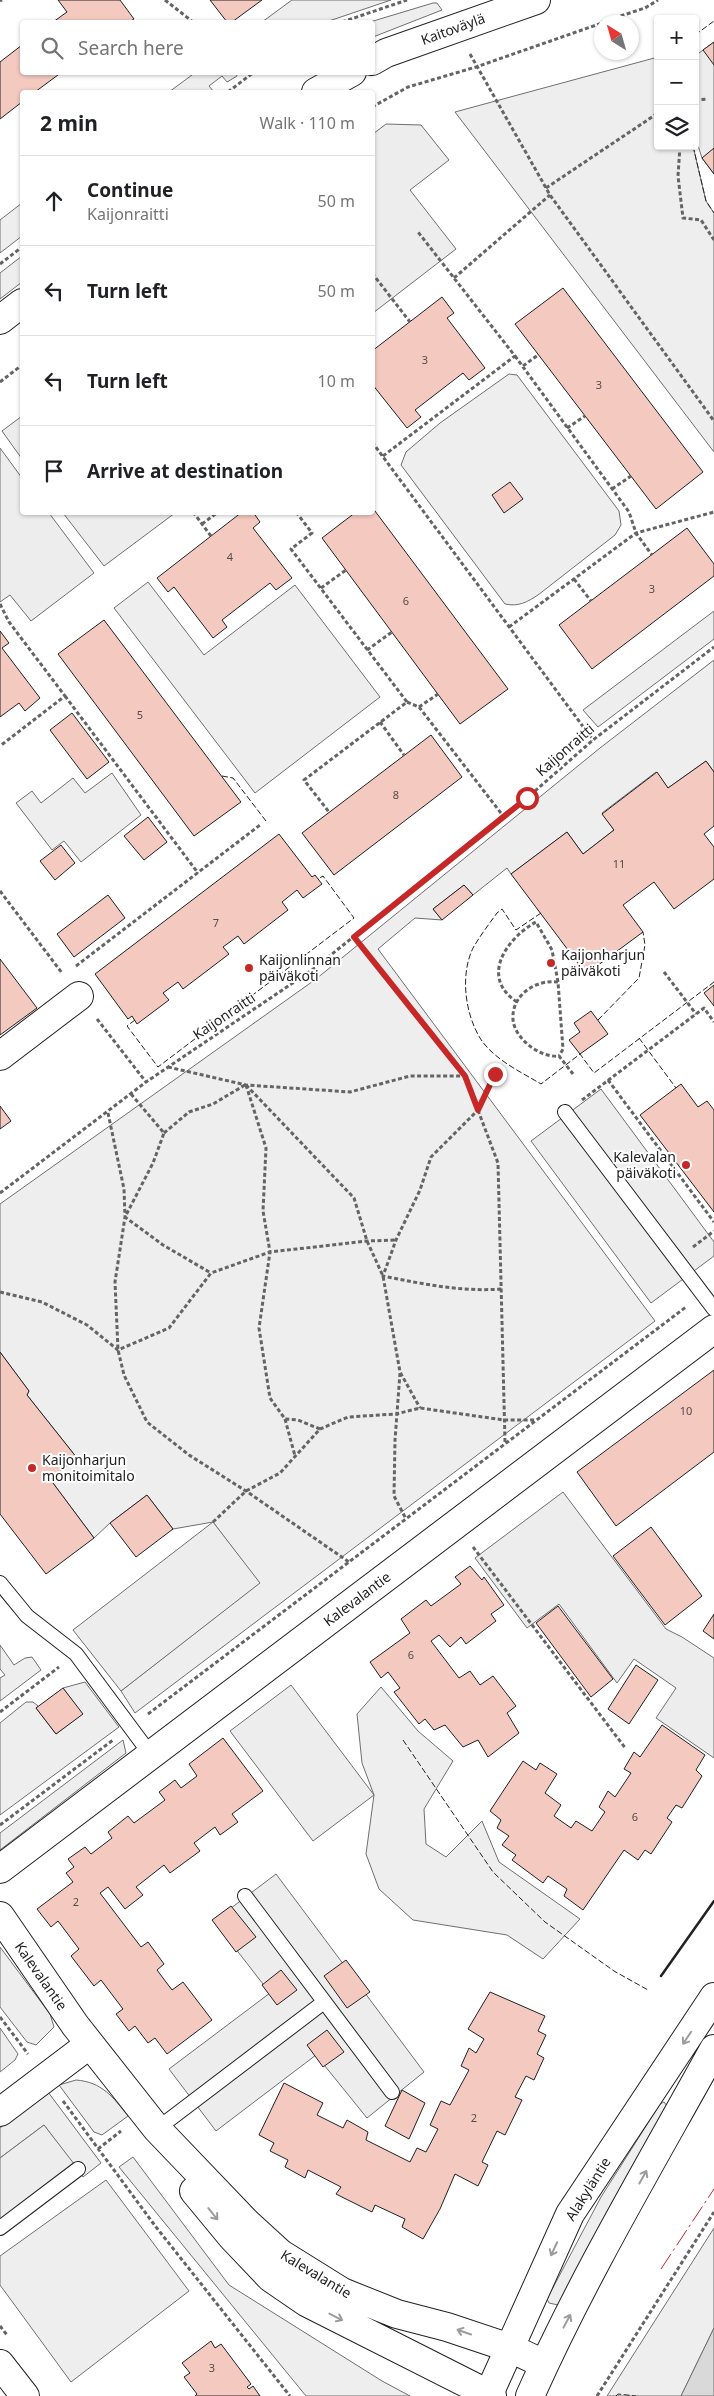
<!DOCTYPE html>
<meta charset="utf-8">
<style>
:root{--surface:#fff;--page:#f2f2f2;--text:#202124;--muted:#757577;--line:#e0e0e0}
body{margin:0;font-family:"Noto Sans",sans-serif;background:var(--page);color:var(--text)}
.controls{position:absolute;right:15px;top:15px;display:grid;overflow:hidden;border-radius:5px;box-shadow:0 1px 4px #0004}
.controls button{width:45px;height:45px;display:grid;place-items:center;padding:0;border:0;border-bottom:1px solid var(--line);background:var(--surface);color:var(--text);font:25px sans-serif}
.compass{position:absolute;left:594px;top:15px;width:45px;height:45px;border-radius:50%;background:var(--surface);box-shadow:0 1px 4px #0004;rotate:323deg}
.stop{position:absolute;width:15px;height:15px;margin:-11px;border:4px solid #c62828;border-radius:50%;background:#fff}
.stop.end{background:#c62828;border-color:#fff;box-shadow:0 1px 5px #0008}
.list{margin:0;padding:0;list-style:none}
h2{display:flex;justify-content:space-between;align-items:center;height:65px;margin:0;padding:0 20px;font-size:21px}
h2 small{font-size:16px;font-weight:400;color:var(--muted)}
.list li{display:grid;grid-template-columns:32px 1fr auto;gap:15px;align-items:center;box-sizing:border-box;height:90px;padding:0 20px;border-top:1px solid var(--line)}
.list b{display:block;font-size:19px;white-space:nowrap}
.list p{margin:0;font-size:16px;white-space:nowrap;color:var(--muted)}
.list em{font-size:16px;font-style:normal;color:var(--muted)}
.icon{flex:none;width:28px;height:28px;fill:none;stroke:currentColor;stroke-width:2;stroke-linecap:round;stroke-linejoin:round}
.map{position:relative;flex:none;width:714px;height:2396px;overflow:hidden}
.search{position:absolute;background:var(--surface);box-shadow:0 1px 4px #0004;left:20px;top:20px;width:355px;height:55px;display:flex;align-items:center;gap:12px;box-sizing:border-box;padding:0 18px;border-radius:5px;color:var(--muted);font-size:19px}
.panel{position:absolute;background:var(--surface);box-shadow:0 1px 4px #0004;left:20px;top:90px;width:355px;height:425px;border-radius:5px}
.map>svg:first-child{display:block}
.green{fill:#eee;stroke:#6f6f6f}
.parking{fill:#ededed;stroke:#6f6f6f}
.water{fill:#d9d9d9;stroke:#6f6f6f}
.building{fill:#f3c9c0;stroke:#222}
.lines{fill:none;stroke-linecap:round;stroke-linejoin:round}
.service-casing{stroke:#222;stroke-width:16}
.minor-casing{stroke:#222;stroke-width:30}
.tertiary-casing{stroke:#222;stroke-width:30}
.secondary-casing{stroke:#222;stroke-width:30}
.path{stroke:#646464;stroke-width:3;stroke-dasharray:4 2.5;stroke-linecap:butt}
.service{stroke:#fff;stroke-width:14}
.minor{stroke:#fff;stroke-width:28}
.tertiary{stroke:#fff;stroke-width:28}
.secondary{stroke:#fff;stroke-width:28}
.fence{stroke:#222;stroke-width:1;stroke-dasharray:6 2.5;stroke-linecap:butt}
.wall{stroke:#222;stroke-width:2.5}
.power{stroke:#c62828;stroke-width:1;stroke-dasharray:18 4 2.5 4;stroke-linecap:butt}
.oneway{stroke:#9c9c9c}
.route{stroke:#c62828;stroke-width:6}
.poi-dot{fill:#c62828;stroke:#fff;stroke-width:2}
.labels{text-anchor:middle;stroke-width:4;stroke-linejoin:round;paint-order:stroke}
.number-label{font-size:11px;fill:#564c4a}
.street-label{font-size:14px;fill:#222;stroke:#fff}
.poi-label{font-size:14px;fill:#222;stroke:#fff;text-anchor:start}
</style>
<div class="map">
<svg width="714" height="2396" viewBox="0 0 714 2396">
<rect width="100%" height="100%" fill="#fff"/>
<path class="green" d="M 292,0 L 391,0 L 326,22 L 262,22 Z
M 433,3 L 437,3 L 442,10 L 373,37 L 372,22 L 370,22 Z
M 658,57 L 658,146 L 693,146 L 706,201 L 714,213 L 714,452 L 455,112 Z
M 196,72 L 236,73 L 237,76 L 227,82 L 222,76 L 209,86 L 214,92 L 169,92 Z
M 22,203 L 22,236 L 0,253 L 0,220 Z
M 22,256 L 22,282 L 0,299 L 0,273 Z
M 509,374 L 517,375 L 619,511 L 621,525 L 615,535 L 538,595 C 527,602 519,607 505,604 L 401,465 L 406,452 L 440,423 Z
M 148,582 L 204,655 L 295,585 L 380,697 L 255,793 L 114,608 Z
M 714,611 L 714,639 L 598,727 L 583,710 Z
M 714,660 L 714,772 L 706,761 L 668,788 L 656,772 L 602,813 L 614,830 L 583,854 L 567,832 L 511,874 L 507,868 L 473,895 L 464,885 L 433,909 L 442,920 L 415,918 L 378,949 L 655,1321 L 135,1713 L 121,1691 L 259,1583 L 213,1522 L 173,1529 L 147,1495 L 110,1523 L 94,1538 L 50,1479 L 77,1458 L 27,1395 L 29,1391 L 0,1352 L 0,1204 L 316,979 L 600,748 Z
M 112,773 L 141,815 L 81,862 L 64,841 L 52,850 L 16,803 L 32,791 L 41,803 L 73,778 L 85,793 Z
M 0,1645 L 14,1665 L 25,1658 L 32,1657 L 41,1670 L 0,1701 L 0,1678 L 5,1675 L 0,1669 Z
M 85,1682 L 119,1727 L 0,1815 L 0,1723 L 26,1702 L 33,1702 L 38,1706 L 36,1708 L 56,1734 L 82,1714 L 63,1688 Z
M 381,1687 L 418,1731 L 453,1761 L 424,1809 L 426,1844 L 446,1857 L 482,1821 L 499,1862 L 580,1919 L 543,1959 L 507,1935 L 413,1920 L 379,1889 L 366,1854 L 374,1795 L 362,1763 L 357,1714 Z
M 123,1740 L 126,1753 L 0,1850 L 0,1833 Z
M 0,1947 L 50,2014 L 54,2027 L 36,2045 L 27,2042 L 0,2007 Z
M 0,2028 L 18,2054 L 15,2060 L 0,2072 Z
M 76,2080 C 102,2082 113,2097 128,2116 L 102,2135 L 94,2132 L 59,2085 Z
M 48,2092 L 101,2163 L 83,2177 L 44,2125 L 0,2158 L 0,2128 Z
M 664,2102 L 667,2106 L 558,2305 L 549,2303 L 547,2299 L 601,2197 L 660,2104 Z
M 133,2157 L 229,2285 L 382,2381 L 410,2396 L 306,2396 L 119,2167 Z
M 106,2180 L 189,2291 L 71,2382 L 0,2285 L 0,2256 Z
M 714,2228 L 714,2328 L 681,2396 L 607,2396 Z"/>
<path class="parking" d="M 714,42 L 714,174 L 702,158 L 695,136 L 695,91 L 698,81 L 695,78 L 695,56 Z
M 386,124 L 421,125 L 449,160 L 410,190 L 456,249 L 373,313 L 373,134 Z
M 22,416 L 22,459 L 2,431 Z
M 0,448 L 22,478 L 22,512 L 49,513 L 94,573 L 31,621 L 10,595 L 0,602 Z
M 63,513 L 175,513 L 104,566 Z
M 601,1089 L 714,1242 L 714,1256 L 651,1303 L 531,1141 Z
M 563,1492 L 666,1629 L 682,1637 L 714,1658 L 714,1758 L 656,1718 L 676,1688 L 634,1659 L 617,1683 L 559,1604 L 527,1628 L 475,1558 Z
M 213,1522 L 260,1583 L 121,1691 L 73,1630 Z
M 291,1685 L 374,1795 L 313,1841 L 230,1731 Z
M 276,1874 L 424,2072 L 367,2118 L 316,2055 L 216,2131 L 169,2069 L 270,1993 L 214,1921 Z
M 44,2125 L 78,2169 L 0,2228 L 0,2158 Z"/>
<path class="water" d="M 714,2328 L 714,2396 L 681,2396 Z"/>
<path class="building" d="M 58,0 L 120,0 L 134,19 L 129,22 L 53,22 L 67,12 Z
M 210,0 L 262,0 L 232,22 L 227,22 Z
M 714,42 L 714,65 L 703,50 Z
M 22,45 L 22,72 L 62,72 L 35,92 L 22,92 L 22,102 L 0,119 L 0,62 Z
M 714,148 L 714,174 L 702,158 Z
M 563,288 L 703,472 L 656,509 L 515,324 Z
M 442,297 L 454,313 L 447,318 L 485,368 L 469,380 L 463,373 L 415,410 L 421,417 L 407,428 L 372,384 L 372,351 Z
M 510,482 L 523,499 L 504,513 L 492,495 Z
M 372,507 L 508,689 L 460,724 L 322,538 L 356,512 L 372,512 Z
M 242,512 L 253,512 L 260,522 L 253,528 L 292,578 L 276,590 L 270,583 L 222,620 L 227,627 L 213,638 L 174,587 L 168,592 L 157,578 Z
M 687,528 L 714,564 L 714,576 L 592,669 L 559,625 Z
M 104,620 L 241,802 L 194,836 L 58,654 Z
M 0,631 L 9,643 L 2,648 L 40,698 L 25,711 L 19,703 L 0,717 Z
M 72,713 L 109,762 L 87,779 L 50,730 Z
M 431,735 L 462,777 L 334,875 L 302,833 Z
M 706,761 L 714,772 L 714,826 L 704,834 L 714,847 L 714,879 L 674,909 L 654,882 L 623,905 L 643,932 L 586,974 L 511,874 L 567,832 L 583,854 L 614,830 L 602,814 L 657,772 L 668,788 Z
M 148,817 L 167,842 L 144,860 L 124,836 Z
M 279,834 L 312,877 L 315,875 L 322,884 L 303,898 L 297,890 L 282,902 L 288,910 L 244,944 L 238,936 L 223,947 L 229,954 L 183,989 L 178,982 L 163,993 L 169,1000 L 137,1024 L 132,1016 L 128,1019 L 95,974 Z
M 61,845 L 75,863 L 55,880 L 40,861 Z
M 464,885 L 473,895 L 442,920 L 433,909 Z
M 108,895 L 125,918 L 74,957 L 57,934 Z
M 0,959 L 37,1008 L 0,1035 Z
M 714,985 L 714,1006 L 704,993 Z
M 591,1011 L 608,1034 L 580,1054 L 569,1040 L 580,1032 L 574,1023 Z
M 681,1084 L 698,1107 L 707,1101 L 714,1110 L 714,1212 L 640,1115 Z
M 0,1106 L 11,1121 L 0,1129 Z
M 0,1352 L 29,1391 L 27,1395 L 77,1458 L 50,1479 L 94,1538 L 46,1574 L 0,1514 Z
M 714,1370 L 714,1452 L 616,1526 L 577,1472 Z
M 147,1495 L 173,1529 L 136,1557 L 110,1523 Z
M 651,1527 L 702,1596 L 665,1625 L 613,1556 Z
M 470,1566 L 482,1580 L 484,1577 L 504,1605 L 491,1614 L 496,1621 L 466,1644 L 461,1637 L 450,1647 L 439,1635 L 431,1641 L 459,1678 L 470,1671 L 480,1685 L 493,1676 L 516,1706 L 507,1713 L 519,1733 L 488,1757 L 478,1740 L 463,1747 L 445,1725 L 434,1730 L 425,1719 L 419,1724 L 394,1692 L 400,1688 L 388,1672 L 381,1678 L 370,1662 L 410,1633 L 401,1619 L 426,1600 L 431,1606 L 461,1584 L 455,1577 Z
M 558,1606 L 613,1679 L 591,1697 L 536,1623 Z
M 714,1614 L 714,1639 L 703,1631 Z
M 636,1665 L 658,1680 L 629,1724 L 608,1709 Z
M 63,1688 L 83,1714 L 56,1734 L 36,1708 Z
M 662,1725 L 705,1755 L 696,1770 L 702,1776 L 682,1808 L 676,1805 L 667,1818 L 672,1822 L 651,1854 L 645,1850 L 638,1860 L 624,1850 L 583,1910 L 564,1896 L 567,1889 L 548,1876 L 543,1883 L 512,1860 L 516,1855 L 502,1845 L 509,1836 L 497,1828 L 501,1820 L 490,1811 L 523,1761 L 536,1770 L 540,1763 L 557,1774 L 545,1793 L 561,1805 L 554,1816 L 571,1828 L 576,1821 L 592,1831 L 605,1812 L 599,1807 L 608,1791 L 615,1797 L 631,1773 L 624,1769 L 634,1752 L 640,1757 Z
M 223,1738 L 263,1791 L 232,1814 L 238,1822 L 220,1835 L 215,1827 L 194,1843 L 200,1851 L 170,1873 L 164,1865 L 136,1887 L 143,1895 L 125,1909 L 108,1887 L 100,1893 L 141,1947 L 148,1942 L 164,1964 L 157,1970 L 172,1990 L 183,1982 L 212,2020 L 167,2054 L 155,2038 L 148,2043 L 135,2026 L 129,2031 L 116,2014 L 123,2009 L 101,1980 L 94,1986 L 71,1956 L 79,1949 L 58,1921 L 51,1927 L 37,1909 L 73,1882 L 66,1873 L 74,1867 L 68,1859 L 85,1847 L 91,1854 L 112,1838 L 108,1832 L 128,1816 L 134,1823 L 165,1800 L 159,1792 L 175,1780 L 181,1788 L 197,1776 L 189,1764 Z
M 231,1906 L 256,1937 L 236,1952 L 212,1920 Z
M 346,1960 L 370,1992 L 347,2008 L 324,1976 Z
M 281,1970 L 297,1990 L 277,2005 L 262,1985 Z
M 490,1992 L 545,2016 L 538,2031 L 546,2035 L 537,2054 L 544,2058 L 534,2080 L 526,2076 L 515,2097 L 522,2100 L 505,2135 L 497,2131 L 482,2162 L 488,2165 L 478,2186 L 455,2174 L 440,2209 L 423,2239 L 402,2227 L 405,2219 L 375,2205 L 372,2212 L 336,2194 L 341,2187 L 308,2170 L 305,2178 L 285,2167 L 288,2160 L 270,2151 L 274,2143 L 259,2135 L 284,2083 L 323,2103 L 317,2115 L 343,2128 L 347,2120 L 368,2132 L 366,2140 L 410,2162 L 417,2148 L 426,2152 L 438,2129 L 430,2125 L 441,2101 L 450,2105 L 469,2070 L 461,2066 L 469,2048 L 476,2053 L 484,2039 L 468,2029 Z
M 327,2030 L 344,2052 L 323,2067 L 307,2045 Z
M 402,2090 L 425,2103 L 409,2139 L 385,2126 Z
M 211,2341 L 215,2348 L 221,2344 L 251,2384 L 247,2387 L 249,2389 L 253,2386 L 260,2396 L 195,2396 L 197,2394 L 184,2377 L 190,2373 L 182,2363 Z"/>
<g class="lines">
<defs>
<path id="service" d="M 565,1112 L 714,1309
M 0,1583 L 27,1616 L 76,1654 L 151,1755
M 245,1896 L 392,2092
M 157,2129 L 324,2002
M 0,2228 L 78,2169"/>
<path id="minor" d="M 0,1056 L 79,996
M 0,1869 L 714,1329
M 0,1916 L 75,2025 L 157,2129 L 246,2222 L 281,2254 L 342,2292 L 397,2314 L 447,2327 L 510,2348 L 544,2364
M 0,2112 L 90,2044
M 194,2191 L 232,2237 L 271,2278 L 306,2302 L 492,2396
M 0,2364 L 25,2396"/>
<path id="tertiary" d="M 372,61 L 386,53 L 536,0
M 316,92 L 352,72
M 0,320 L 22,303"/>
<path id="secondary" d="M 488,2396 L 570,2214 L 714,1997
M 530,2396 C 583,2277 651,2163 714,2049"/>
</defs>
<use href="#service" class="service-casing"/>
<use href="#minor" class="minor-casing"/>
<use href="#tertiary" class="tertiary-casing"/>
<use href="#secondary" class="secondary-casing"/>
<path class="path" d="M 165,0 L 193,22
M 0,1 L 2,0
M 342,22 L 407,0
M 602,22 L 645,8 L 658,0
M 470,54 L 550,195 L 714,421
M 228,92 L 254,72
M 695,100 L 708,99
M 372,107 L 408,87 L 476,67 L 602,23
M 680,146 L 678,176 L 683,218 L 701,220 L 714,240
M 546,188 L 658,113
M 0,264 L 22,247
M 372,273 L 410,322
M 454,278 L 550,195
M 515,356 L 629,512 L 636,533 L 652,555
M 523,366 L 538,355
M 0,382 L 22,365
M 567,428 L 585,416
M 372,442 L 593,740
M 383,456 L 515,356 L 418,232
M 612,489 L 631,476
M 193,512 L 211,536
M 296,512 L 312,533 L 291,549 L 407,702 L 304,780 L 329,812
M 202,524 L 218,512
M 574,579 L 591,601
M 321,588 L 346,570
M 0,604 L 9,622 L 65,696 L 0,746
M 509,627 L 636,533 L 714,512
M 367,650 L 392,632
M 65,696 L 198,873
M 407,702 L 419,707 L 504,817
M 419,707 L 438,694
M 380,722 L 404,755
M 0,891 L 62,973
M 354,937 L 465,1076 L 498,1163 L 505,1442
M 76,966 L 260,825
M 664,972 L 696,1014
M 558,982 C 536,979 511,995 513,1020 C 515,1039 540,1058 559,1056 L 573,1074
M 517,1002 C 479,977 507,938 536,922 L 552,950 L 558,982 L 563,1049 L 559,1056
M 97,1019 L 146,1082
M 168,1067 L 246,1085 L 350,1092 L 410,1076 L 464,1076
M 495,1073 L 478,1110 L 431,1157 L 420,1190 L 396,1240 L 383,1276 C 423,1284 461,1292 502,1289
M 608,1080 L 714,1222
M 246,1085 L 266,1148 L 263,1211 L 270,1252 L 259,1328 L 270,1398 L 285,1419 L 298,1420 L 320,1429
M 246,1085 L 354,1198 L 367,1241 L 383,1276 L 400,1372 L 420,1408
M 131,1094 L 164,1133 L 153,1163 L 125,1217 L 163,1245 L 211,1273
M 582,1100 L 704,1008 L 714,1022
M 108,1113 L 124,1189 L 125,1217 L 115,1282 L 118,1350 L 124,1375 L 147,1422 L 189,1455 L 246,1491 L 349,1562
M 164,1133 L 189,1112 L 213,1104 L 245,1085
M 0,1193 L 146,1082 L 312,970 L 527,798 L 593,740 L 714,647
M 693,1247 L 714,1231
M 0,1292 L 42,1302 L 87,1325 L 118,1350 L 169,1328 L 211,1273 L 270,1252 L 367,1241 L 396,1240
M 400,1373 L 395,1440 L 394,1496 L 406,1519
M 285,1419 L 295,1456
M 213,1522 L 246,1491 L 280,1473 L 320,1429 L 348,1417 L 396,1414 L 420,1408 L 504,1420 L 535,1420
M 473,1547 L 626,1749
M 0,1712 L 59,1667
M 148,1714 L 686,1307
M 0,1825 L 113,1740
M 0,2017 L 28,2054
M 63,2101 L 156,2227 L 290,2396
M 98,2149 L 121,2131
M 0,2326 L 7,2335
M 597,2396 L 714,2212"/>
<use href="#service" class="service"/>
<use href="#minor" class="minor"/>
<use href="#tertiary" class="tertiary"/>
<use href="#secondary" class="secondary"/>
<path class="fence" d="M 695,35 L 714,21
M 693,146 L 706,201 L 714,213
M 222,776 L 233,778 L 266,821
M 541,913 L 516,930 L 502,909 L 497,913 C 489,924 480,936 473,948 C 460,975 465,1013 480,1038 C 493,1059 521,1072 541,1084 L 580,1054 L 594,1073 L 714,982
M 135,1020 L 127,1026 L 158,1067 L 354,918 L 323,876 L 318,879
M 598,1020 L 639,978 L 645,945 L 643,932
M 639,1038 L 676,1088
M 403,1740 L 493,1872 L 545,1922 L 614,1971 L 648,1990
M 616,2396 L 618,2394 L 636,2396"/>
<path class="wall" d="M 661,1976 L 714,1901"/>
<path class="power" d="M 661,2269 L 714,2189"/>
</g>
<defs><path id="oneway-shaft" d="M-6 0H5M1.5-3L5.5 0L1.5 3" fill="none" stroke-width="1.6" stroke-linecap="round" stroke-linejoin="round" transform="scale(1.25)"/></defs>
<g class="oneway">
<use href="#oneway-shaft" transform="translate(687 2038) rotate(124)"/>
<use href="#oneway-shaft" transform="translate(643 2177) rotate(-61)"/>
<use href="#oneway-shaft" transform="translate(213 2214) rotate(51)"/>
<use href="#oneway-shaft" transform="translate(554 2249) rotate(115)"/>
<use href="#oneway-shaft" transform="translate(336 2317) rotate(27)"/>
<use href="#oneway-shaft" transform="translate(567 2321) rotate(-62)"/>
<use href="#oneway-shaft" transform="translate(464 2332) rotate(-161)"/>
</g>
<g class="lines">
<path class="route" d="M 495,1074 L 478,1110 L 465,1076 L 354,937 L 527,798"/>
</g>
<g class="poi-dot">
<circle cx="551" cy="963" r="5"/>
<circle cx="249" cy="968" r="5"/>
<circle cx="686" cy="1165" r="5"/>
<circle cx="32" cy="1468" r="5"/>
</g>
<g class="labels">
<g class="number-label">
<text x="425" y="364">3</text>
<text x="599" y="389">3</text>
<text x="230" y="561">4</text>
<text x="652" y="593">3</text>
<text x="406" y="605">6</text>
<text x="140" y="719">5</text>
<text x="396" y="799">8</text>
<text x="619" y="868">11</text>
<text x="216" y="927">7</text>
<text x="686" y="1415">10</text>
<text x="411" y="1659">6</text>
<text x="635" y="1821">6</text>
<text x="76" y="1906">2</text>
<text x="474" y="2122">2</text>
<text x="212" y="2372">3</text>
</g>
<g class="street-label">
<text transform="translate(453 29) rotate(-20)" y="5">Kaitoväylä</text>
<text transform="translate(565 750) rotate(-41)" y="5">Kaijonraitti</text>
<text transform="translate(224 1016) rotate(-34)" y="5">Kaijonraitti</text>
<text transform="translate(357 1599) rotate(-37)" y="5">Kalevalantie</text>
<text transform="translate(41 1976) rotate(55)" y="5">Kalevalantie</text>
<text transform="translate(588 2189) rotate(-58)" y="5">Alakyläntie</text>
<text transform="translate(316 2274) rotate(31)" y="5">Kalevalantie</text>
</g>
<g class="poi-label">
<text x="561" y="960">Kaijonharjun<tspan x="561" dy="16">päiväkoti</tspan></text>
<text x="259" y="965">Kaijonlinnan<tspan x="259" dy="16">päiväkoti</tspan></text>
<text x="676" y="1162" text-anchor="end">Kalevalan<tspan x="676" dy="16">päiväkoti</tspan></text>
<text x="42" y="1465">Kaijonharjun<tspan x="42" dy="16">monitoimitalo</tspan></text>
</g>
</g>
</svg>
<div class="controls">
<button>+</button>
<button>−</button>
<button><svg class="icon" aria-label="layers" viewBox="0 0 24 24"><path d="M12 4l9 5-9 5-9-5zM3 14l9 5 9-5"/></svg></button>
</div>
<svg class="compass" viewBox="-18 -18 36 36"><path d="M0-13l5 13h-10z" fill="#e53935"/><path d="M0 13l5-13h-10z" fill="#757577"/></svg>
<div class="stop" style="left:527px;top:798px"></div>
<div class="stop end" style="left:495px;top:1074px"></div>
<div class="search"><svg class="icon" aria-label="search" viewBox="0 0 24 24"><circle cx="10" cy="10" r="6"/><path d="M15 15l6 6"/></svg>Search here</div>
<section class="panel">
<h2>2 min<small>Walk · 110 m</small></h2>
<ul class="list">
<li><svg class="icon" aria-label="ahead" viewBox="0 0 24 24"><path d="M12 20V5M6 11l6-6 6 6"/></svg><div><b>Continue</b><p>Kaijonraitti</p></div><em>50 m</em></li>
<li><svg class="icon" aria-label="left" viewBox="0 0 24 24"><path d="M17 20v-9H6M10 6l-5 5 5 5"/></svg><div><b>Turn left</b></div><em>50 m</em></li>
<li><svg class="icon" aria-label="left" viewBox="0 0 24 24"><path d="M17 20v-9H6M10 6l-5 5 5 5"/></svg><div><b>Turn left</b></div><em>10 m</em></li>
<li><svg class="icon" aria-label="arrive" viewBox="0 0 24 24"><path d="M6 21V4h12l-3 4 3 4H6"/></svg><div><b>Arrive at destination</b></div></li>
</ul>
</section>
</div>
